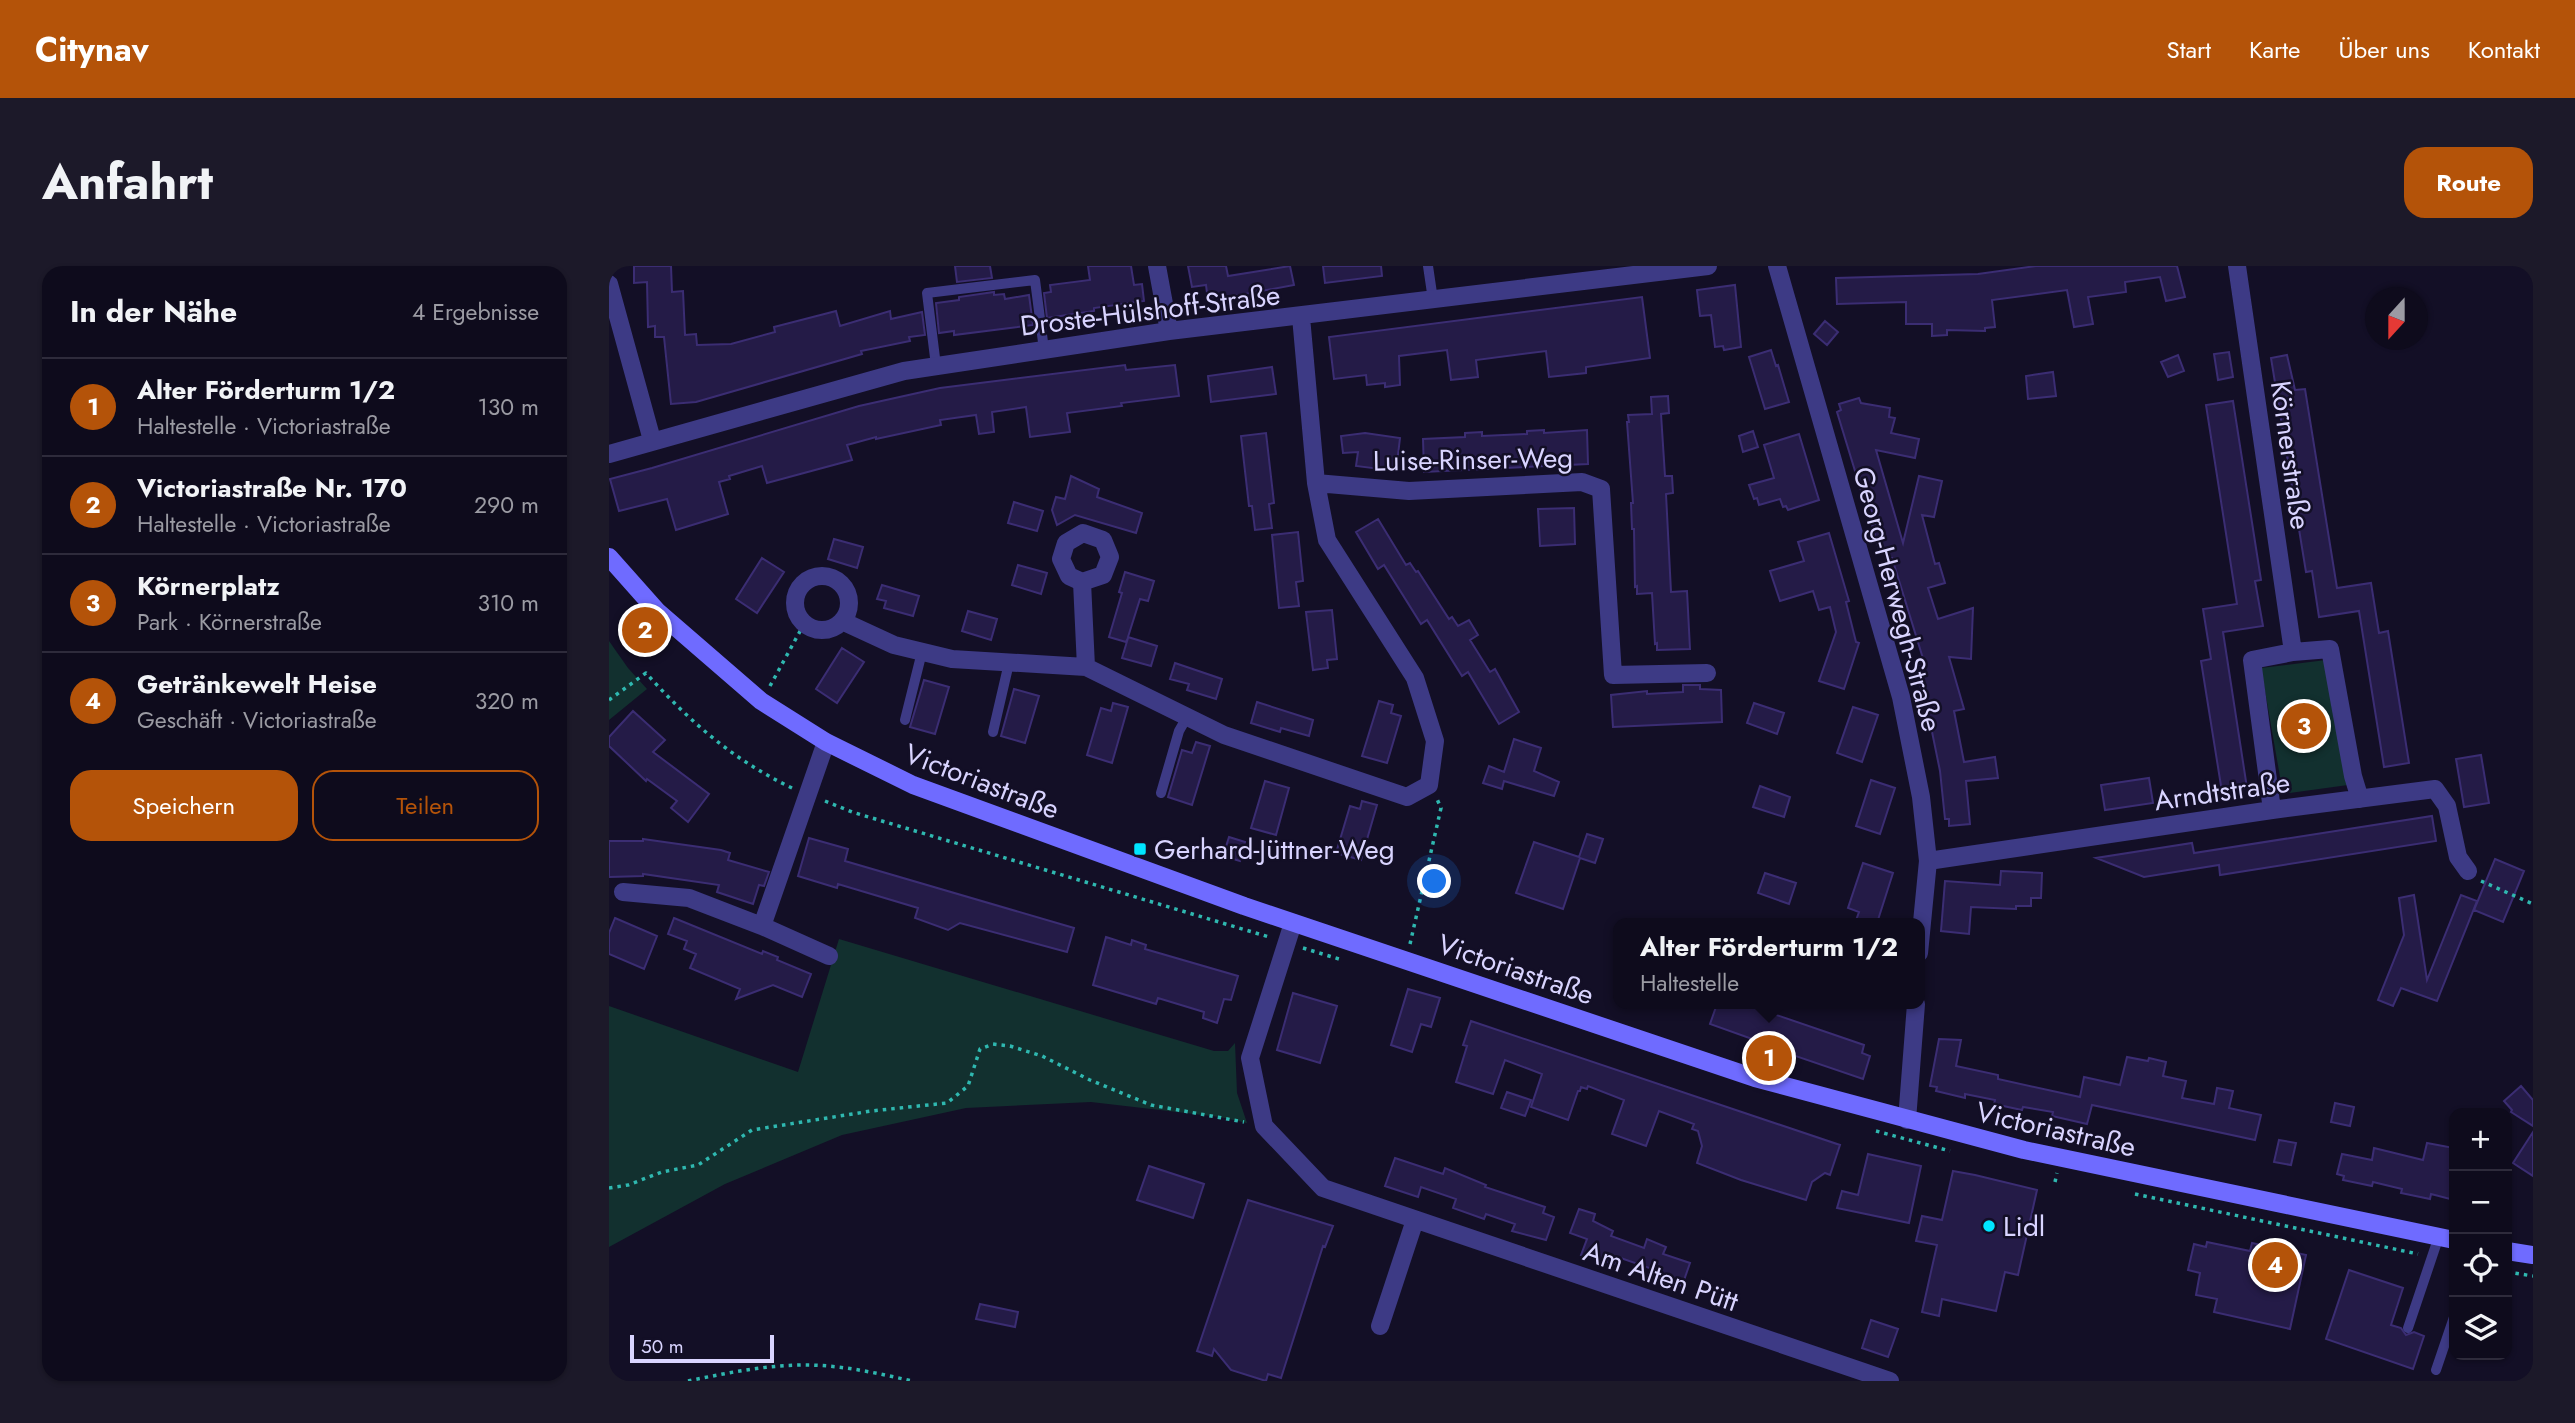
<!DOCTYPE html>
<html lang="de">
<meta charset="utf-8">
<style>
:root{--surface:#0e0b1c;--page:#1c1929;--text:#f1f3f6;--muted:#9b9ba3;--line:#2e2b3b;--accent:#b45309}
body{margin:0;font-family:Jost,sans-serif;background:var(--page);color:var(--text)}
.controls{position:absolute;right:21px;bottom:21px;display:grid;overflow:hidden;border-radius:14px;box-shadow:0 2px 5px #0004}
.controls button{width:63px;height:63px;display:grid;place-items:center;padding:0;border:0;border-bottom:2px solid var(--line);background:var(--surface);color:var(--text);font:35px sans-serif}
.compass{position:absolute;left:1756px;top:21px;width:63px;height:63px;border-radius:50%;background:var(--surface);box-shadow:0 2px 5px #0004;rotate:201deg}
.scale{position:absolute;left:21px;bottom:18px;width:144px;box-sizing:border-box;padding-left:7px;border:4px solid #d9d4ff;border-top:0;font-size:19px;line-height:24px;white-space:nowrap;color:#d9d4ff;-webkit-text-stroke:5px #130f26;paint-order:stroke}
.you{position:absolute;left:826px;top:616px;width:24px;height:24px;margin:-18px;border:5px solid #fff;border-radius:50%;background:#1a73e8;box-shadow:0 0 0 10px #1a73e833}
.badge{display:grid;place-items:center;width:46px;height:46px;border-radius:50%;background:var(--accent);color:#fff;font-size:23px;font-weight:700}
.pin{position:absolute;translate:-50% -50%;border:4px solid #fff;box-shadow:0 2px 7px #0006}
.popup{position:absolute;left:1004px;top:652px;width:312px;height:91px;box-sizing:border-box;display:grid;place-content:center;border-radius:14px;background:var(--surface);filter:drop-shadow(0 2px 5px #0005);font-size:23px;white-space:nowrap;color:var(--muted)}
.popup b{font-size:26px;color:var(--text)}
.popup::after{content:'';position:absolute;left:50%;top:100%;margin-left:-14px;border:14px solid transparent;border-top-color:var(--surface)}
.list{margin:0;padding:0;list-style:none}
h2{display:flex;justify-content:space-between;align-items:center;height:91px;margin:0;padding:0 28px;font-size:30px}
h2 small{font-size:23px;font-weight:400;color:var(--muted)}
.list li{display:grid;grid-template-columns:46px 1fr auto;gap:21px;align-items:center;box-sizing:border-box;height:98px;padding:0 28px;border-top:2px solid var(--line)}
.list b{display:block;font-size:26px;white-space:nowrap}
.list p{margin:0;font-size:23px;white-space:nowrap;color:var(--muted)}
.list em{font-size:23px;font-style:normal;color:var(--muted)}
.actions{display:flex;gap:14px;padding:21px 28px}
.actions a{flex:1;padding:16px 0;border:2px solid var(--accent);border-radius:21px;text-align:center;font-size:24px;color:var(--accent)}
.actions .main{background:var(--accent);color:#fff}
.icon{flex:none;width:38px;height:38px;fill:none;stroke:currentColor;stroke-width:2;stroke-linecap:round;stroke-linejoin:round}
.map{position:relative;flex:none;width:1924px;height:1115px;overflow:hidden;border-radius:21px}
header{display:flex;align-items:center;gap:42px;box-sizing:border-box;height:98px;padding:0 35px;background:var(--accent);color:#fff}
header strong{font-size:33px}
nav{display:flex;gap:38px;margin-inline-start:auto;font-size:24px}
.intro{display:flex;align-items:center;justify-content:space-between;box-sizing:border-box;height:168px;padding:0 42px}
h1{margin:0;font-size:49px}
.button{padding:18px 32px;border-radius:21px;background:var(--accent);color:#fff;font-size:24px;font-weight:700}
main{display:flex;gap:42px;padding:0 42px}
aside{flex:1;background:var(--surface);border-radius:21px;box-shadow:0 2px 5px #0004}
.map>svg:first-child{display:block}
.green{fill:#12302f}
.building{fill:#241b47;stroke:#3b2d73;stroke-width:2}
.lines{fill:none;stroke-linecap:round;stroke-linejoin:round}
.path{stroke:#2fb8b0;stroke-width:3.5;stroke-dasharray:3.5 5;stroke-linecap:butt}
.lane{stroke:#3d3a85;stroke-width:10}
.street{stroke:#3d3a85;stroke-width:18}
.secondary{stroke:#6f6bff;stroke-width:18}
.poi-dot{fill:#00e5ff;stroke:#130f26;stroke-width:2.5}
.labels{text-anchor:middle;stroke-width:5;stroke-linejoin:round;paint-order:stroke}
.street-label{font-size:28px;fill:#d9d4ff;stroke:#130f26}
.poi-label{font-size:28px;fill:#d9d4ff;stroke:#130f26;text-anchor:start}
</style>
<header>
<strong>Citynav</strong>
<nav><a>Start</a><a>Karte</a><a>Über uns</a><a>Kontakt</a></nav>
</header>
<div class="intro"><h1>Anfahrt</h1><a class="button">Route</a></div>
<main>
<aside>
<h2>In der Nähe<small>4 Ergebnisse</small></h2>
<ul class="list">
<li><span class="badge">1</span><div><b>Alter Förderturm 1/2</b><p>Haltestelle · Victoriastraße</p></div><em>130 m</em></li>
<li><span class="badge">2</span><div><b>Victoriastraße Nr. 170</b><p>Haltestelle · Victoriastraße</p></div><em>290 m</em></li>
<li><span class="badge">3</span><div><b>Körnerplatz</b><p>Park · Körnerstraße</p></div><em>310 m</em></li>
<li><span class="badge">4</span><div><b>Getränkewelt Heise</b><p>Geschäft · Victoriastraße</p></div><em>320 m</em></li>
</ul>
<div class="actions"><a class="main">Speichern</a><a>Teilen</a></div>
</aside>
<div class="map">
<svg width="1924" height="1115" viewBox="0 0 1924 1115">
<rect width="100%" height="100%" fill="#130f26"/>
<path class="green" d="M 0,375 L 19,402 L 38,423 L 0,454 Z
M 1717,394 L 1739,519 L 1674,528 L 1652,402 Z
M 230,673 L 605,785 L 619,785 L 626,777 L 628,827 L 638,857 L 611,851 L 482,836 L 357,842 L 233,869 L 116,918 L 0,981 L 0,740 L 189,806 Z"/>
<path class="building" d="M 25,0 L 62,0 L 63,26 L 74,25 L 76,69 L 87,68 L 88,79 L 122,78 L 166,66 L 165,61 L 227,45 L 231,60 L 281,45 L 282,53 L 313,46 L 316,69 L 300,71 L 301,75 L 252,85 L 253,88 L 87,136 L 62,138 L 55,71 L 46,71 L 46,60 L 39,61 L 38,16 L 25,17 Z
M 346,0 L 381,0 L 383,12 L 348,16 Z
M 479,0 L 522,0 L 525,19 L 533,18 L 535,35 L 485,42 L 485,45 L 438,52 L 435,27 L 442,26 L 441,19 L 481,14 Z
M 579,0 L 617,0 L 619,10 L 681,0 L 685,19 L 599,35 L 597,19 L 583,21 Z
M 714,0 L 772,0 L 773,10 L 716,17 Z
M 1427,0 L 1568,0 L 1576,31 L 1557,35 L 1551,11 L 1516,16 L 1517,26 L 1479,31 L 1484,58 L 1465,61 L 1458,24 L 1383,34 L 1386,61 L 1376,62 L 1376,65 L 1338,64 L 1338,69 L 1323,70 L 1323,58 L 1297,58 L 1297,36 L 1228,38 L 1227,12 L 1369,8 Z
M 1126,19 L 1132,81 L 1115,84 L 1114,80 L 1106,81 L 1102,49 L 1091,50 L 1088,24 Z
M 385,26 L 385,29 L 395,28 L 396,33 L 420,29 L 424,59 L 345,69 L 345,65 L 330,67 L 327,37 L 350,34 L 350,31 Z
M 1033,31 L 1041,92 L 977,101 L 977,107 L 940,111 L 937,85 L 867,94 L 869,111 L 842,114 L 838,84 L 790,90 L 791,119 L 776,121 L 776,117 L 758,119 L 757,109 L 725,113 L 720,71 Z
M 1216,55 L 1229,66 L 1218,79 L 1205,68 Z
M 1162,84 L 1167,100 L 1169,99 L 1180,136 L 1156,143 L 1140,91 Z
M 1620,86 L 1624,111 L 1609,114 L 1605,88 Z
M 1569,89 L 1575,105 L 1559,111 L 1552,96 Z
M 1678,89 L 1686,124 L 1696,123 L 1728,322 L 1762,317 L 1770,367 L 1779,365 L 1800,497 L 1775,501 L 1750,345 L 1710,351 L 1703,305 L 1697,306 L 1662,92 Z
M 516,99 L 517,104 L 566,99 L 570,130 L 512,137 L 513,140 L 458,147 L 461,166 L 421,171 L 417,141 L 383,146 L 385,166 L 370,168 L 367,149 L 331,154 L 332,159 L 267,173 L 267,171 L 238,179 L 243,194 L 158,217 L 153,200 L 120,210 L 121,213 L 110,216 L 119,248 L 67,264 L 58,233 L 10,245 L 1,213 L 43,202 L 250,140 L 331,122 Z
M 663,101 L 667,128 L 602,136 L 599,110 Z
M 1444,106 L 1447,130 L 1419,133 L 1417,110 Z
M 1059,130 L 1060,147 L 1052,148 L 1056,210 L 1063,210 L 1064,227 L 1057,228 L 1062,326 L 1078,325 L 1081,383 L 1048,384 L 1048,377 L 1046,378 L 1043,327 L 1028,328 L 1028,320 L 1026,321 L 1025,263 L 1023,263 L 1022,237 L 1024,237 L 1018,156 L 1020,156 L 1019,149 L 1043,148 L 1042,131 Z
M 1250,132 L 1252,137 L 1281,142 L 1280,151 L 1286,152 L 1282,167 L 1310,173 L 1306,192 L 1267,184 L 1294,277 L 1310,210 L 1333,215 L 1325,251 L 1313,249 L 1326,298 L 1330,297 L 1336,317 L 1319,322 L 1329,353 L 1364,342 L 1362,393 L 1340,391 L 1355,443 L 1345,445 L 1355,496 L 1386,491 L 1389,512 L 1357,515 L 1361,558 L 1340,560 L 1340,553 L 1336,553 L 1331,505 L 1320,451 L 1306,401 L 1316,399 L 1283,292 L 1277,293 L 1275,286 L 1271,287 L 1263,259 L 1267,258 L 1258,230 L 1254,231 L 1228,146 L 1232,144 L 1230,138 Z
M 1624,135 L 1652,314 L 1646,315 L 1654,360 L 1614,366 L 1638,522 L 1613,526 L 1592,395 L 1602,393 L 1594,343 L 1628,338 L 1597,139 Z
M 935,164 L 935,167 L 978,164 L 979,198 L 815,206 L 814,173 L 856,171 L 856,167 L 873,166 L 873,170 L 918,168 L 918,165 Z
M 1144,165 L 1149,181 L 1134,186 L 1130,170 Z
M 657,167 L 665,237 L 660,238 L 663,262 L 646,264 L 643,240 L 640,240 L 632,170 Z
M 756,167 L 791,172 L 787,205 L 747,200 L 749,186 L 734,187 L 732,170 Z
M 1190,168 L 1210,234 L 1179,244 L 1177,240 L 1174,241 L 1171,233 L 1150,239 L 1148,232 L 1145,233 L 1140,219 L 1165,212 L 1155,179 Z
M 462,210 L 490,223 L 488,231 L 533,247 L 527,267 L 466,249 L 448,259 L 443,244 L 447,231 L 456,233 Z
M 405,236 L 434,245 L 428,265 L 399,257 Z
M 965,242 L 966,278 L 931,280 L 929,243 Z
M 769,253 L 797,299 L 801,297 L 807,306 L 809,305 L 840,353 L 843,351 L 849,360 L 860,354 L 869,369 L 861,374 L 881,406 L 886,403 L 910,446 L 890,458 L 859,406 L 853,410 L 818,354 L 812,358 L 775,299 L 769,303 L 747,266 Z
M 689,266 L 694,315 L 687,316 L 690,340 L 670,342 L 663,269 Z
M 1220,267 L 1240,335 L 1237,336 L 1247,376 L 1250,377 L 1235,423 L 1210,415 L 1227,366 L 1221,341 L 1210,344 L 1204,325 L 1171,335 L 1161,305 L 1195,295 L 1189,276 Z
M 225,273 L 254,281 L 248,302 L 219,293 Z
M 153,292 L 175,306 L 148,347 L 127,333 Z
M 409,299 L 438,307 L 432,328 L 403,319 Z
M 516,306 L 545,315 L 539,335 L 531,333 L 519,371 L 548,380 L 542,400 L 513,392 L 519,372 L 517,376 L 500,371 L 513,327 L 510,326 Z
M 273,319 L 310,330 L 304,350 L 275,342 L 277,335 L 268,333 Z
M 723,344 L 728,393 L 718,394 L 719,402 L 704,404 L 697,346 Z
M 359,345 L 388,353 L 382,374 L 353,365 Z
M 233,382 L 255,396 L 228,437 L 207,423 Z
M 566,397 L 613,413 L 607,433 L 578,424 L 580,418 L 561,413 Z
M 315,414 L 340,421 L 326,468 L 301,461 Z
M 1074,419 L 1091,419 L 1091,423 L 1112,424 L 1113,456 L 1004,461 L 1002,429 L 1038,425 L 1038,428 L 1074,426 Z
M 405,423 L 430,430 L 416,477 L 392,470 Z
M 770,435 L 784,439 L 782,447 L 792,450 L 778,497 L 753,490 Z
M 648,436 L 704,454 L 700,470 L 672,462 L 671,466 L 642,457 Z
M 504,437 L 519,441 L 503,497 L 478,489 L 492,442 L 502,445 Z
M 1145,437 L 1175,447 L 1168,468 L 1138,457 Z
M 1244,441 L 1269,449 L 1253,496 L 1228,487 Z
M 24,445 L 56,474 L 44,486 L 100,528 L 79,556 L 62,542 L 68,535 L 38,513 L 37,515 L 0,480 L 0,471 Z
M 905,473 L 932,482 L 925,505 L 950,516 L 945,530 L 895,515 L 893,523 L 874,517 L 880,500 L 895,506 Z
M 587,476 L 601,480 L 583,539 L 559,531 L 573,484 L 583,487 Z
M 1872,489 L 1880,537 L 1855,541 L 1847,493 Z
M 1540,512 L 1544,537 L 1496,544 L 1492,519 Z
M 1262,514 L 1286,522 L 1271,568 L 1247,560 Z
M 656,515 L 680,522 L 667,569 L 642,562 Z
M 1151,520 L 1181,531 L 1175,551 L 1144,541 Z
M 753,535 L 768,539 L 752,594 L 727,587 L 741,540 L 751,543 Z
M 1823,550 L 1827,575 L 1611,609 L 1610,599 L 1535,611 L 1487,592 L 1583,577 L 1585,587 Z
M 978,568 L 994,573 L 986,597 L 971,592 L 954,643 L 907,627 L 925,576 L 970,591 Z
M 620,571 L 636,576 L 631,595 L 614,590 Z
M 200,572 L 239,583 L 236,595 L 465,662 L 458,686 L 351,657 L 339,664 L 306,652 L 309,642 L 229,618 L 228,622 L 189,610 Z
M 34,573 L 112,584 L 121,587 L 119,594 L 160,606 L 155,620 L 150,619 L 144,638 L 108,626 L 110,619 L 34,608 L 34,610 L 0,611 L 0,575 L 34,575 Z
M 1886,593 L 1915,605 L 1894,656 L 1865,644 Z
M 1254,597 L 1284,607 L 1268,657 L 1246,657 L 1250,646 L 1239,642 Z
M 1392,605 L 1433,607 L 1432,632 L 1422,632 L 1422,640 L 1407,640 L 1407,643 L 1362,641 L 1360,668 L 1332,665 L 1336,615 L 1391,619 Z
M 1156,607 L 1187,617 L 1180,638 L 1149,627 Z
M 1805,629 L 1818,714 L 1852,629 L 1868,635 L 1828,735 L 1792,722 L 1784,740 L 1769,734 L 1795,669 L 1790,632 Z
M 6,652 L 48,670 L 35,703 L 0,688 L 0,667 Z
M 65,652 L 153,688 L 154,685 L 169,691 L 168,694 L 202,708 L 193,731 L 164,719 L 127,733 L 131,723 L 81,702 L 87,688 L 75,683 L 78,675 L 59,668 Z
M 497,671 L 522,679 L 523,674 L 537,679 L 536,683 L 629,710 L 622,734 L 615,733 L 608,757 L 594,752 L 595,746 L 549,732 L 547,738 L 484,719 Z
M 799,723 L 831,732 L 822,761 L 812,758 L 803,786 L 782,779 Z
M 684,727 L 728,740 L 711,797 L 668,784 Z
M 1108,738 L 1151,738 L 1150,743 L 1255,779 L 1253,787 L 1261,790 L 1254,813 L 1160,781 L 1160,779 L 1101,758 Z
M 862,755 L 1231,879 L 1221,909 L 1216,907 L 1203,916 L 1197,934 L 1132,914 L 1088,897 L 1093,880 L 1089,865 L 1083,863 L 1085,858 L 1050,845 L 1037,880 L 1003,868 L 1015,834 L 979,820 L 978,823 L 972,821 L 971,825 L 969,825 L 959,854 L 922,841 L 933,808 L 896,794 L 884,828 L 847,816 L 858,780 L 854,779 Z
M 1330,773 L 1352,774 L 1347,800 L 1389,809 L 1389,813 L 1471,831 L 1475,811 L 1511,819 L 1518,791 L 1539,795 L 1540,792 L 1557,796 L 1554,810 L 1577,815 L 1573,832 L 1605,838 L 1608,822 L 1624,825 L 1620,842 L 1652,849 L 1646,874 L 1483,839 L 1478,858 L 1443,850 L 1444,846 L 1414,841 L 1413,844 L 1385,838 L 1386,834 L 1356,828 L 1356,832 L 1327,825 L 1328,821 L 1321,820 Z
M 1912,820 L 1924,834 L 1924,860 L 1902,846 L 1903,844 L 1895,835 Z
M 898,826 L 922,834 L 916,850 L 892,842 Z
M 1726,837 L 1745,841 L 1741,860 L 1722,856 Z
M 1924,866 L 1924,910 L 1904,897 Z
M 1670,874 L 1687,877 L 1682,899 L 1665,896 Z
M 1818,877 L 1845,882 L 1845,934 L 1822,928 L 1821,933 L 1792,927 L 1793,923 L 1764,916 L 1763,920 L 1734,914 L 1735,910 L 1728,908 L 1733,888 L 1763,894 L 1765,882 L 1814,894 Z
M 1259,888 L 1312,900 L 1300,957 L 1228,942 L 1233,925 L 1249,929 Z
M 786,892 L 834,908 L 836,902 L 877,919 L 876,921 L 936,941 L 934,947 L 945,951 L 937,974 L 903,965 L 906,958 L 877,948 L 875,953 L 844,942 L 847,933 L 812,921 L 809,931 L 776,920 Z
M 540,900 L 595,918 L 584,952 L 528,934 Z
M 1344,905 L 1366,909 L 1428,924 L 1409,1009 L 1396,1006 L 1387,1045 L 1333,1033 L 1330,1050 L 1313,1046 L 1328,979 L 1307,975 L 1313,950 L 1333,954 Z
M 639,934 L 724,960 L 716,981 L 714,980 L 672,1112 L 659,1108 L 657,1115 L 622,1104 L 605,1083 L 603,1090 L 588,1085 Z
M 970,943 L 986,948 L 984,955 L 1004,965 L 1002,970 L 1035,982 L 1038,973 L 1057,981 L 1054,988 L 1081,997 L 1073,1020 L 1046,1011 L 1049,1005 L 1009,991 L 1006,998 L 972,989 L 978,973 L 961,967 Z
M 1598,976 L 1641,985 L 1643,977 L 1697,989 L 1681,1063 L 1605,1046 L 1608,1033 L 1587,1029 L 1591,1007 L 1579,1004 L 1585,978 L 1597,981 Z
M 1740,1004 L 1794,1022 L 1782,1059 L 1792,1062 L 1797,1069 L 1805,1066 L 1815,1070 L 1804,1103 L 1717,1073 Z
M 371,1038 L 409,1046 L 406,1061 L 367,1053 Z
M 1262,1054 L 1289,1063 L 1279,1091 L 1253,1082 Z"/>
<g class="lines">
<path class="path" d="M 161,420 L 195,358
M 0,434 L 37,407 C 80,455 124,494 183,522
M 216,535 L 243,546 L 660,671
M 1872,615 L 1924,638
M 801,678 L 832,542 L 828,533
M 694,682 L 730,693
M 1267,865 L 1341,885
M 1446,916 L 1448,907
M 0,922 L 19,919 L 53,906 L 89,899 L 143,864 L 262,845 L 338,837 L 359,820 L 371,783 L 384,778 L 401,780 L 433,790 L 481,814 L 542,839 L 635,856
M 1526,928 L 1809,988
M 1898,1006 L 1924,1010
M 79,1115 C 118,1107 156,1099 196,1099 C 232,1099 268,1107 303,1115"/>
<path class="lane" d="M 819,0 L 824,34
M 327,100 L 318,27 L 426,14 L 435,84
M 296,454 L 313,386
M 384,466 L 400,397
M 552,527 L 570,465 L 578,451
M 1799,1062 L 1830,970
M 1827,1104 L 1845,1051"/>
<path class="street" d="M 548,0 L 560,65
M 1168,0 L 1292,431 L 1312,531 L 1319,595 L 1310,687
M 1628,0 L 1684,386 L 1643,394 L 1663,544
M 0,18 L 43,174
M 0,188 L 295,105 L 560,65 L 1099,0
M 707,217 L 800,225 L 973,216 L 992,223 L 1004,409 L 1098,407
M186 337a27 27 0 1 1 54 0a27 27 0 1 1-54 0Z
M 473,316 L 460,310 L 452,293 L 457,277 L 474,267 L 494,274 L 501,291 L 494,309 L 473,316 L 477,401
M 233,355 L 285,379 L 343,393 L 477,401 L 615,469 L 798,531 L 820,519 L 826,475 L 806,412 L 718,274 L 707,217 L 692,51
M 1684,386 L 1721,383 L 1744,510 L 1751,533
M 1319,595 L 1663,544 L 1826,523 L 1838,540 L 1849,591 L 1859,605
M 14,626 L 80,632 L 153,660 L 220,690
M 684,657 L 641,792 L 655,860 L 714,922 L 1281,1115
M 153,660 L 217,476
M 1298,854 L 1307,738
M 771,1060 L 806,954"/>
<path class="secondary" d="M 0,291 L 48,345 L 152,435 L 217,476 L 304,519 L 635,640 L 1146,812 L 1415,884 L 1845,974
M 1898,985 L 1924,989"/>
</g>
<g class="poi-dot">
<rect x="524" y="576" width="14" height="14" rx="3.5"/>
<circle cx="1380" cy="960" r="7"/>
</g>
<g class="labels">
<g class="street-label">
<text transform="translate(541 44) rotate(-7)" y="10">Droste-Hülshoff-Straße</text>
<text transform="translate(1682 189) rotate(82)" y="10">Körnerstraße</text>
<text transform="translate(864 193) rotate(-1)" y="10">Luise-Rinser-Weg</text>
<text transform="translate(1289 333) rotate(75)" y="10">Georg-Herwegh-Straße</text>
<text transform="translate(373 515) rotate(21)" y="10">Victoriastraße</text>
<text transform="translate(1613 525) rotate(-8)" y="10">Arndtstraße</text>
<text transform="translate(907 703) rotate(19)" y="10">Victoriastraße</text>
<text transform="translate(1447 863) rotate(13)" y="10">Victoriastraße</text>
<text transform="translate(1052 1010) rotate(19)" y="10">Am Alten Pütt</text>
</g>
<g class="poi-label">
<text x="545" y="593">Gerhard-Jüttner-Weg</text>
<text x="1394" y="970">Lidl</text>
</g>
</g>
</svg>
<div class="controls">
<button>+</button>
<button>−</button>
<button><svg class="icon" aria-label="locate" viewBox="0 0 24 24"><circle cx="12" cy="12" r="6"/><path d="M12 2v4M12 18v4M2 12h4M18 12h4"/></svg></button>
<button><svg class="icon" aria-label="layers" viewBox="0 0 24 24"><path d="M12 4l9 5-9 5-9-5zM3 14l9 5 9-5"/></svg></button>
</div>
<svg class="compass" viewBox="-18 -18 36 36"><path d="M0-13l5 13h-10z" fill="#e53935"/><path d="M0 13l5-13h-10z" fill="#9b9ba3"/></svg>
<div class="scale">50 m</div>
<div class="you"></div>
<div class="pin badge" style="left:1160px;top:792px">1</div>
<div class="popup"><b>Alter Förderturm 1/2</b>Haltestelle</div>
<div class="pin badge" style="left:36px;top:364px">2</div>
<div class="pin badge" style="left:1695px;top:460px">3</div>
<div class="pin badge" style="left:1666px;top:999px">4</div>
</div>
</main>
